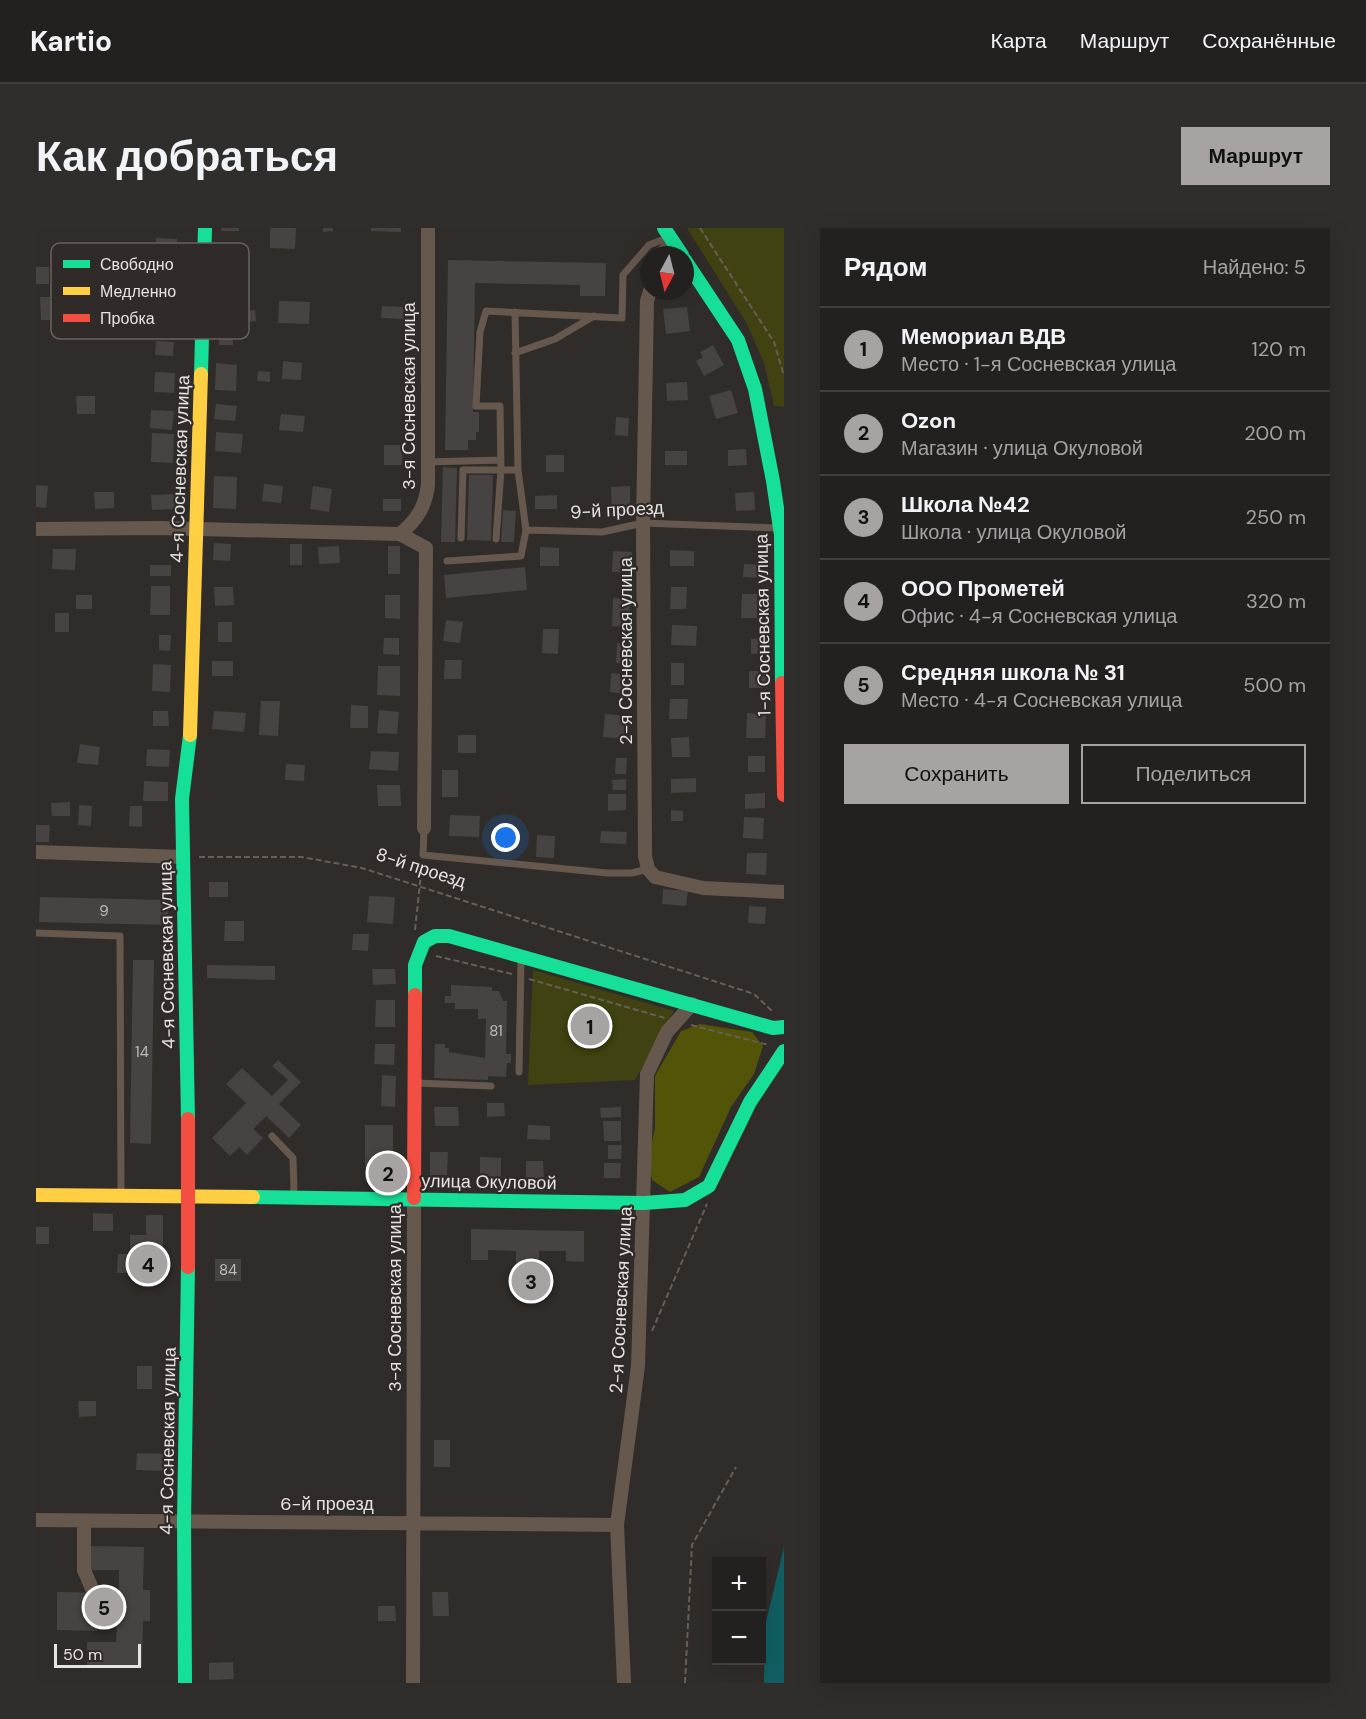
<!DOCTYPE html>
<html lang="ru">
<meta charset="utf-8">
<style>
:root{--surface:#232120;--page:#2f2e2d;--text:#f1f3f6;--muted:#a3a3a5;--line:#403e3e;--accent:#a6a3a2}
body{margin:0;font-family:"DM Sans",sans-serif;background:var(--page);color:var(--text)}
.controls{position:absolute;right:18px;bottom:18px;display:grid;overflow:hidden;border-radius:0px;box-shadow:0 6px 24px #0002}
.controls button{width:54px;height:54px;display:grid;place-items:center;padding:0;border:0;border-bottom:2px solid var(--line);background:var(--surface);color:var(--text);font:30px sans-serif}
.compass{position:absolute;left:604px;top:18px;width:54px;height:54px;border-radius:50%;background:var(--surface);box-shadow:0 6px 24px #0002;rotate:187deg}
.scale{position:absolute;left:18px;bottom:15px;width:87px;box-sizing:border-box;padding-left:6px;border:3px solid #e6e3e2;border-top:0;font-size:16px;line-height:21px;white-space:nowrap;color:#e6e3e2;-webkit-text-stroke:4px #302b29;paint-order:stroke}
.you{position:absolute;left:470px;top:610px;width:21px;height:21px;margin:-15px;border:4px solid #fff;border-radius:50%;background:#1a73e8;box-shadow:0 0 0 9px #1a73e833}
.badge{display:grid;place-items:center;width:39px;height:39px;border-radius:50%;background:var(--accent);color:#111;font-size:20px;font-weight:700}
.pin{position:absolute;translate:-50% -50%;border:3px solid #fff;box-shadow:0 2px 6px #0006}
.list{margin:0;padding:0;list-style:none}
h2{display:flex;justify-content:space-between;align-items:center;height:78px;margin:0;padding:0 24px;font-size:26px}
h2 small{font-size:20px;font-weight:400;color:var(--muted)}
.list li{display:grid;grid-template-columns:39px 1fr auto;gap:18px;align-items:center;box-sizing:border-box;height:84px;padding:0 24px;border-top:2px solid var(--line)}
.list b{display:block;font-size:22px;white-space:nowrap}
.list p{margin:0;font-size:20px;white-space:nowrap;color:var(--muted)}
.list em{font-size:20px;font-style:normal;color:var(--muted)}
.actions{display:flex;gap:12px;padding:18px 24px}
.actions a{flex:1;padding:14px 0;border:2px solid var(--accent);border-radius:0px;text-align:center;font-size:21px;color:var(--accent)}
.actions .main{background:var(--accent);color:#111}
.map{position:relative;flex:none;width:748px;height:1455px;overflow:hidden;border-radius:0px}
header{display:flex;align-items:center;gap:36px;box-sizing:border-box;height:84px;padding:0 30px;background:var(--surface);border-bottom:2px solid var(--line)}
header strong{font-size:28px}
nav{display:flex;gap:33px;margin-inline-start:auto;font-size:21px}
.intro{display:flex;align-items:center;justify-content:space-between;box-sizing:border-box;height:144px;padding:0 36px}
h1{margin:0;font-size:42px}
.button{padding:15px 27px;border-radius:0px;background:var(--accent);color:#111;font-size:21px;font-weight:700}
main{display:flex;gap:36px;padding:0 36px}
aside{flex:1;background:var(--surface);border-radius:0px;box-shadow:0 6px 24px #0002}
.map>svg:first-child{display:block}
.green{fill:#404211}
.forest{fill:#525407}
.water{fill:#115f62}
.building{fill:#464342}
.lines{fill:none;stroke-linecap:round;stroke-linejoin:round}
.path{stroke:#685e57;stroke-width:2;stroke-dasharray:6 3;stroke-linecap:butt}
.lane{stroke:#67584e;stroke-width:7}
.street{stroke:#67584e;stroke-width:14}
.fast{stroke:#16e098;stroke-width:14}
.slow{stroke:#ffcf43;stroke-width:14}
.jam{stroke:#f24e42;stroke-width:14}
.labels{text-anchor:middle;stroke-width:4.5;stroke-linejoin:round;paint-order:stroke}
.number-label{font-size:15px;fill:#bebbba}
.street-label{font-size:18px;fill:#e6e3e2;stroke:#302b29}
.key{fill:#302b29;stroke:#676260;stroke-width:1.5}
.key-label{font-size:16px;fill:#e6e3e2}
</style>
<header>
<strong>Kartio</strong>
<nav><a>Карта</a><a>Маршрут</a><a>Сохранённые</a></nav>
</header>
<div class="intro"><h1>Как добраться</h1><a class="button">Маршрут</a></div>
<main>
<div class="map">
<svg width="748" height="1455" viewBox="0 0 748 1455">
<rect width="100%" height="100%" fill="#2f2c2a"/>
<path class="green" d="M 651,0 L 748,0 L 748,179 L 738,178 L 728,135 L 711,96 Z
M 497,742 L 638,783 L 599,852 L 492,857 Z"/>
<path class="forest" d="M 664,796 L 716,804 L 727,818 L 718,846 L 695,879 L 663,949 L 634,964 L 616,952 L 612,933 L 619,899 L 619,848 L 645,803 Z"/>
<path class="water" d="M 748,1319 L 748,1455 L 728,1455 L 729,1398 Z"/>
<path class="building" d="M 185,0 L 203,0 L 203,3 L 185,3 Z
M 234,0 L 260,0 L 259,21 L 234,20 Z
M 287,0 L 297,0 L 297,3 L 287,4 Z
M 335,0 L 365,0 L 365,4 L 335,3 Z
M 120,10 L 141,11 L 140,30 L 119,29 Z
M 412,32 L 570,35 L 569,68 L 544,68 L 544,57 L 439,55 L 437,184 L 443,184 L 443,204 L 440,204 L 440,212 L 432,212 L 432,222 L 409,222 Z
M 0,39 L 13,39 L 13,56 L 0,56 Z
M 4,69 L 22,69 L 23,92 L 5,92 Z
M 243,73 L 274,74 L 273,96 L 242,95 Z
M 346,78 L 369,79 L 368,91 L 345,90 Z
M 651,79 L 654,103 L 630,106 L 627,81 Z
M 219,82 L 220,93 L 202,95 L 201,84 Z
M 183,96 L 197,96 L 197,117 L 183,117 Z
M 120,113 L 138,114 L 137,128 L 119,127 Z
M 677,117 L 688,137 L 668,148 L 660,133 L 667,129 L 664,124 Z
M 247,133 L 266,135 L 265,152 L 246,151 Z
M 180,135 L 201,137 L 200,163 L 179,162 Z
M 222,143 L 234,144 L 234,154 L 221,153 Z
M 119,144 L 139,145 L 138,165 L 118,164 Z
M 651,154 L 652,172 L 631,173 L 630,155 Z
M 695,162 L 702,185 L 680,191 L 673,168 Z
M 40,168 L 59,168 L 59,186 L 41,186 Z
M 180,176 L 201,178 L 199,193 L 178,191 Z
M 115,182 L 138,183 L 136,202 L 114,200 Z
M 245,186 L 269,188 L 267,204 L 243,202 Z
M 580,189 L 593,190 L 592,208 L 579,207 Z
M 180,204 L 207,206 L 205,225 L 179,223 Z
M 116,205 L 138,206 L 137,235 L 115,234 Z
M 348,217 L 366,217 L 366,237 L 348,237 Z
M 710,221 L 711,237 L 692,238 L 692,222 Z
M 629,223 L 651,223 L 651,237 L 629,237 Z
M 510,227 L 528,227 L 528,244 L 510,244 Z
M 407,239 L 421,240 L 419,314 L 405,314 Z
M 433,247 L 457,247 L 455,313 L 431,312 Z
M 178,248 L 201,249 L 200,281 L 177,280 Z
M 228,256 L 247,258 L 245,275 L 226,273 Z
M 0,257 L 12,258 L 10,280 L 0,279 Z
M 277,258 L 296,261 L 293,284 L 274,281 Z
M 594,258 L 594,284 L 576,284 L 575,259 Z
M 58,264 L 78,264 L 78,280 L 59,281 Z
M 718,264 L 719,282 L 700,283 L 699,265 Z
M 138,266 L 139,281 L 116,282 L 115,267 Z
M 521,267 L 521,281 L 499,281 L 499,268 Z
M 347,271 L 365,271 L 365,283 L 347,283 Z
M 467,282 L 480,283 L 478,314 L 465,314 Z
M 178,315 L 195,316 L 194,333 L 177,332 Z
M 254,316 L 266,316 L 266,337 L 254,337 Z
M 303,318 L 304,335 L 283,336 L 282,319 Z
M 352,318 L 364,318 L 364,346 L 352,346 Z
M 504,319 L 523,320 L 523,338 L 504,338 Z
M 17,321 L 40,321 L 39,342 L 16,341 Z
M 634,322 L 658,323 L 658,338 L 634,338 Z
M 577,323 L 596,324 L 595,345 L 576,344 Z
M 708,336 L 728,337 L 727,350 L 707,349 Z
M 114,337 L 135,337 L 135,348 L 114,348 Z
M 489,339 L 491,362 L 410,370 L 408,347 Z
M 115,358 L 134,358 L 134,387 L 114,387 Z
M 178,359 L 197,359 L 198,377 L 179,378 Z
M 635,359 L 651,359 L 650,381 L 634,381 Z
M 706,366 L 721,366 L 721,390 L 705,390 Z
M 40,367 L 56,367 L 56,381 L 40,381 Z
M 349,367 L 364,367 L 364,391 L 349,390 Z
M 577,370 L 594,371 L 593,399 L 576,398 Z
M 19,385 L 33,385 L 33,404 L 19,404 Z
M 410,392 L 427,394 L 424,415 L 407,413 Z
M 182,394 L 196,394 L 196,414 L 182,414 Z
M 636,397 L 661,398 L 660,418 L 635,417 Z
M 507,401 L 523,401 L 522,426 L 506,425 Z
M 123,407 L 135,407 L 134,423 L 123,422 Z
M 348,410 L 363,410 L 363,427 L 347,426 Z
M 731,410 L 731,425 L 715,426 L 715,411 Z
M 581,415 L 593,416 L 592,436 L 580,435 Z
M 409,432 L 426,432 L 425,451 L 408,451 Z
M 176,433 L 197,433 L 197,448 L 176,448 Z
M 635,435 L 648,435 L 648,457 L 635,457 Z
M 117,436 L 135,437 L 134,464 L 116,463 Z
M 342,438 L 364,438 L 364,468 L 341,467 Z
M 713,443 L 732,443 L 731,460 L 713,460 Z
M 575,445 L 592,447 L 591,466 L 574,464 Z
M 634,471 L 652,471 L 651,491 L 633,491 Z
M 225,473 L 244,473 L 242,508 L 223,507 Z
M 315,477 L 332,478 L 332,500 L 314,500 Z
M 343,482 L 363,484 L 361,506 L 341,505 Z
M 117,483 L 132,483 L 133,498 L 117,498 Z
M 178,483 L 210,485 L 208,504 L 176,501 Z
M 711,485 L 730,486 L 729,510 L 710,510 Z
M 569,486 L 592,488 L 591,511 L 567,509 Z
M 422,507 L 440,507 L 440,525 L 422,525 Z
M 653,509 L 654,529 L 636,529 L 635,510 Z
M 44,516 L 64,519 L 62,537 L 41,535 Z
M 111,521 L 134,522 L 133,539 L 110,538 Z
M 335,523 L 363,524 L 362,543 L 333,541 Z
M 712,528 L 729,528 L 729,544 L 712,544 Z
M 580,530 L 591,530 L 590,546 L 579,546 Z
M 250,536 L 269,537 L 268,553 L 249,552 Z
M 406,542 L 422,542 L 422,569 L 406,569 Z
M 660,550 L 660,564 L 635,565 L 635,551 Z
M 590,551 L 590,562 L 577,562 L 576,552 Z
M 108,553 L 132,554 L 132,573 L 107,573 Z
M 341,557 L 364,557 L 365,578 L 342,578 Z
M 729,565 L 729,580 L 709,581 L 709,566 Z
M 572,566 L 590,566 L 590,582 L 572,583 Z
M 34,574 L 34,588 L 16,588 L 15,575 Z
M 43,577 L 56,578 L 55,598 L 42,597 Z
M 94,578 L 106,578 L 106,599 L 93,598 Z
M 635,582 L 647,583 L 647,593 L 635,593 Z
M 414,587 L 444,588 L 443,609 L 413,608 Z
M 708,589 L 728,590 L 727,611 L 707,610 Z
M 0,597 L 14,597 L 13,614 L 0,614 Z
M 565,603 L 591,604 L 590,616 L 564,615 Z
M 501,607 L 519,608 L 518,630 L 500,629 Z
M 711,625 L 731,625 L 730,647 L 710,646 Z
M 173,654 L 192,654 L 192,669 L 173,669 Z
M 627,661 L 652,663 L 650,678 L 626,676 Z
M 333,668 L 359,669 L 357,696 L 331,694 Z
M 4,669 L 132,672 L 132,697 L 3,694 Z
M 713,678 L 730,679 L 729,696 L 712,695 Z
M 189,693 L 208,693 L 208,713 L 188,713 Z
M 317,706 L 333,706 L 332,723 L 316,722 Z
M 97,732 L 118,732 L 115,916 L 94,915 Z
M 171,737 L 239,738 L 239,752 L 171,750 Z
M 336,741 L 359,741 L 360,756 L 337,757 Z
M 415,757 L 456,759 L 456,763 L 463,763 L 467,773 L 471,773 L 470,826 L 475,826 L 475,835 L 471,835 L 470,849 L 452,848 L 452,852 L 398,850 L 399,816 L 409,816 L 409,820 L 413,820 L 413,824 L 449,830 L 450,791 L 442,791 L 442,781 L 419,781 L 419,775 L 409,775 L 409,768 L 415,768 Z
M 340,772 L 359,772 L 359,799 L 339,799 Z
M 339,816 L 359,816 L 358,837 L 338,836 Z
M 242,832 L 265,854 L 243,876 L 265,897 L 253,910 L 230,888 L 217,901 L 227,910 L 211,927 L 203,919 L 194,928 L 176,910 L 210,875 L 190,856 L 206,840 L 236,868 L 252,852 L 236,838 Z
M 346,847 L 360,848 L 359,879 L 345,878 Z
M 451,875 L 468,875 L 469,888 L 451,889 Z
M 398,879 L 422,879 L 423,898 L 399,898 Z
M 585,879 L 585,889 L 565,890 L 564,880 Z
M 567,893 L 585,893 L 585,913 L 568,913 Z
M 329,897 L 357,897 L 357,953 L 329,953 Z
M 492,897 L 514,898 L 514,912 L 491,911 Z
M 572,917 L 586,917 L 585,931 L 572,931 Z
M 394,924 L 412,924 L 411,947 L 394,947 Z
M 444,929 L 465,930 L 465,949 L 444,949 Z
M 490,933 L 507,933 L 508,950 L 490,950 Z
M 568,935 L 585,935 L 584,950 L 568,950 Z
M 57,985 L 77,986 L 77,1003 L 57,1003 Z
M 110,987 L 127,987 L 127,1022 L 94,1022 L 94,1007 L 110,1007 Z
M 0,999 L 13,999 L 13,1016 L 0,1016 Z
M 435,1001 L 548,1003 L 548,1034 L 530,1033 L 530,1023 L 503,1023 L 503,1047 L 480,1046 L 480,1023 L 452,1022 L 452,1032 L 435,1032 Z
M 82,1026 L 120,1026 L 120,1045 L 81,1045 Z
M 179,1031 L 205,1031 L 205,1053 L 179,1053 Z
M 101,1138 L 116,1138 L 116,1161 L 101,1161 Z
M 42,1173 L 60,1173 L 60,1188 L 43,1189 Z
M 398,1212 L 414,1212 L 414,1239 L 398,1239 Z
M 101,1225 L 131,1226 L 130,1243 L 100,1242 Z
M 53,1318 L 108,1319 L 107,1362 L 114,1362 L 114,1393 L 107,1393 L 106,1439 L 51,1438 L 51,1414 L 80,1414 L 81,1394 L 61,1394 L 61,1403 L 21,1402 L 21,1364 L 83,1365 L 83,1342 L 53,1342 Z
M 396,1364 L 412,1364 L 413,1388 L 397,1388 Z
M 342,1378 L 359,1378 L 360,1393 L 342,1393 Z
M 197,1434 L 198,1451 L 173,1452 L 173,1435 Z"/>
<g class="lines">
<path class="path" d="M 664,0 L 738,114 L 748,148
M 163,629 L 266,629 L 326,640 L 718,766 L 736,783
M 379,702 L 386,636
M 400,728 L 476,746
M 493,751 L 629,790
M 655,797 L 733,817
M 616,1103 L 671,976
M 649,1455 L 656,1317 L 700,1239"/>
<path class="lane" d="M 479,125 L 519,111 L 558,88
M 391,234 L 465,232
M 490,302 L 566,304 L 607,295 L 742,300
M 425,310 L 427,242 L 465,242 L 464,178 L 440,178 L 444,104 L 450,83 L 586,90 L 587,47 L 613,17 L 631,10
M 460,311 L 465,242 L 482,242
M 411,333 L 485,328 L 490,302 L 482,242 L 479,84
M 388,600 L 387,627 L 571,645 L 596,645 L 612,641
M 0,705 L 84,708 L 85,965
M 483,844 L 485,731
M 380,855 L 455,858
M 236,908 L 257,930 L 258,966"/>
<path class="street" d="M 624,27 L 637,15
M 614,63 L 611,73 L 607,295 L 609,628 L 612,641 L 619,649 L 667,660 L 748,664
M 0,301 L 124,300 L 364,306
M 388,600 L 390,320 L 364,306 C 381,292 390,278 392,256 L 392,0
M 0,624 L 147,629
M 0,1292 L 581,1297
M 48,1293 L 48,1342 L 57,1363
M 377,1455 L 378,970
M 588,1455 L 581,1297 L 602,1138 L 611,846 L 631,804 L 656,776"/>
<path class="fast" d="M 628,0 L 646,27
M 649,32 L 702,112 L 719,161 L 737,253 L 745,307 L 746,455
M 165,146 L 169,0
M 379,767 L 379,737 L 388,714 L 399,708 L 413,708 L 737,800 L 748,799
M 152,891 L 146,571 L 154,507
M 217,969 L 608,975 L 649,972 L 673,958 L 714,874 L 748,823
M 149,1455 L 148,1294 L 152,1039"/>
<path class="slow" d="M 154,507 L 165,146
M 0,967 L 217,969"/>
<path class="jam" d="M 746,455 L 748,567
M 152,891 L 152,1039
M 378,970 L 379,767"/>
</g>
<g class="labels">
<g class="number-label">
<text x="68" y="688">9</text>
<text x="460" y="808">81</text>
<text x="106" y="829">14</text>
<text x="192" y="1047">84</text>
</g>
<g class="street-label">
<text transform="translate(373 168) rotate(-90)" y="6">3-я Сосневская улица</text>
<text transform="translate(144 241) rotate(-88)" y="6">4-я Сосневская улица</text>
<text transform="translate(581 282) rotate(-3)" y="6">9-й проезд</text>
<text transform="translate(727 397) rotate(-91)" y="6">1-я Сосневская улица</text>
<text transform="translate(590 423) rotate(-90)" y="6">2-я Сосневская улица</text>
<text transform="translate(385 640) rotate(18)" y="6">8-й проезд</text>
<text transform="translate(131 727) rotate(-91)" y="6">4-я Сосневская улица</text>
<text transform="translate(453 954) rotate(1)" y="6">улица Окуловой</text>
<text transform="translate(359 1070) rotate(-90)" y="6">3-я Сосневская улица</text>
<text transform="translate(585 1072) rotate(-87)" y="6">2-я Сосневская улица</text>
<text transform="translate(132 1213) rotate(-89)" y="6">4-я Сосневская улица</text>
<text x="291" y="1282">6-й проезд</text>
</g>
</g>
<rect x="15" y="15" width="198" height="96" rx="9" class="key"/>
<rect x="27" y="32" width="27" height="8" fill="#16e098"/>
<rect x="27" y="59" width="27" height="8" fill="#ffcf43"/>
<rect x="27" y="86" width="27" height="8" fill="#f24e42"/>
<g class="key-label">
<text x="64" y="42">Свободно</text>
<text x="64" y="69">Медленно</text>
<text x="64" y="96">Пробка</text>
</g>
</svg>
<div class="controls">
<button>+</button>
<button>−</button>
</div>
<svg class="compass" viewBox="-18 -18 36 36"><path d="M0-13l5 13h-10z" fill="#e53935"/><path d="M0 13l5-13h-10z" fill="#a3a3a5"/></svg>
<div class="scale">50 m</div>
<div class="you"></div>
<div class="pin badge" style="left:554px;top:798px">1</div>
<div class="pin badge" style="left:352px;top:945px">2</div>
<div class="pin badge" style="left:495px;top:1053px">3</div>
<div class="pin badge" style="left:112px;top:1036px">4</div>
<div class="pin badge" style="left:68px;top:1379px">5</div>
</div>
<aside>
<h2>Рядом<small>Найдено: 5</small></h2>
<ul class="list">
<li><span class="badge">1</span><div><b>Мемориал ВДВ</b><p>Место · 1-я Сосневская улица</p></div><em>120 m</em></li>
<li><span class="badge">2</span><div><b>Ozon</b><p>Магазин · улица Окуловой</p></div><em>200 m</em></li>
<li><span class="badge">3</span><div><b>Школа №42</b><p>Школа · улица Окуловой</p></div><em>250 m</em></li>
<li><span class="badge">4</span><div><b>ООО Прометей</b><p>Офис · 4-я Сосневская улица</p></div><em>320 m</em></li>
<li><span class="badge">5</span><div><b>Средняя школа № 31</b><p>Место · 4-я Сосневская улица</p></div><em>500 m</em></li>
</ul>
<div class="actions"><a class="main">Сохранить</a><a>Поделиться</a></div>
</aside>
</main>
